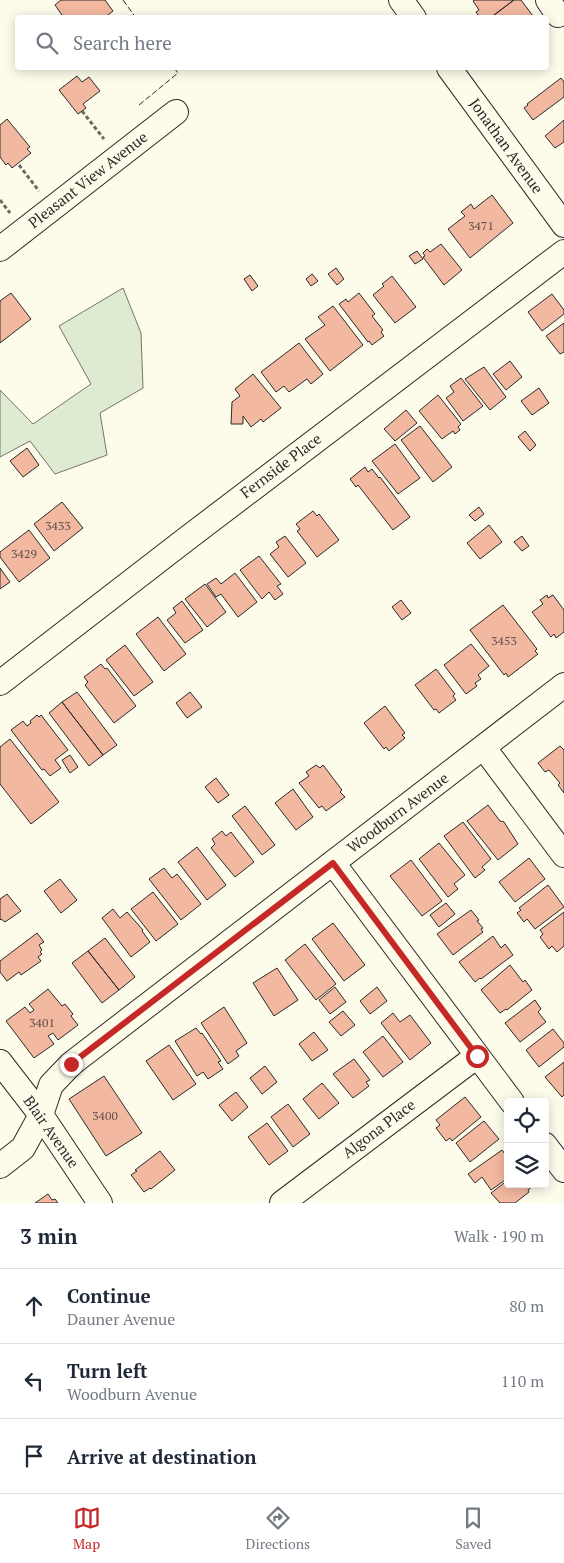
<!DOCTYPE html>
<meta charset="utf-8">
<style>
:root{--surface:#fff;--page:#f6f6f7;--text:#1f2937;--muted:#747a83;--line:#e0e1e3;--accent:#c62828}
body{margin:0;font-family:"PT Serif",serif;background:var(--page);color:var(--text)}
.controls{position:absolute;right:15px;bottom:15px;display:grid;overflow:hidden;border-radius:5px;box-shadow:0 2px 12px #0003}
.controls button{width:45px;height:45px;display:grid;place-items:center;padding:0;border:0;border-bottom:1px solid var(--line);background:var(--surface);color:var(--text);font:25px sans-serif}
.stop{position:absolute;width:15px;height:15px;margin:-11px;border:4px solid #c62828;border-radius:50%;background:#fff}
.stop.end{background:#c62828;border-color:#fff;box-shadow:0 1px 5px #0008}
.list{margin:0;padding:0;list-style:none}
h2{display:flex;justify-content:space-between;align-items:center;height:65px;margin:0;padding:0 20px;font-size:21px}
h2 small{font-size:16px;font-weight:400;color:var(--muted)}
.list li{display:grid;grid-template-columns:32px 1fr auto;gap:15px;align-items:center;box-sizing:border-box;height:75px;padding:0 20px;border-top:1px solid var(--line)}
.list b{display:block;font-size:19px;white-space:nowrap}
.list p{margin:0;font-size:16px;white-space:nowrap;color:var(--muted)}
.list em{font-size:16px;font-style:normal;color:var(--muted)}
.icon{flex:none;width:28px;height:28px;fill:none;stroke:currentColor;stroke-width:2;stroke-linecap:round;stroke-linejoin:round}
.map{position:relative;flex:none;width:564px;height:1203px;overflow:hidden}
.search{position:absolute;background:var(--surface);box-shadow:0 2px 12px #0003;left:15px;right:15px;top:15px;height:55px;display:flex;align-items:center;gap:12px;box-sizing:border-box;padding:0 18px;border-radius:5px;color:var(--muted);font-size:19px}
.sheet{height:290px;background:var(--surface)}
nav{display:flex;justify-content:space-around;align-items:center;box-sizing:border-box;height:70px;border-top:1px solid var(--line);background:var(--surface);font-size:14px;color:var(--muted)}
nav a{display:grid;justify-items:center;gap:2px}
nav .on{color:var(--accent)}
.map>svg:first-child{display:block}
.green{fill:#deebd1;stroke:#74746e}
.building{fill:#f2b8a0;stroke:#2b2b2b}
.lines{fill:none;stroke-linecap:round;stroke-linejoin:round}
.minor-casing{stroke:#2b2b2b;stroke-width:26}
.path{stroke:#6a6964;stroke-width:3;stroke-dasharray:4 2.5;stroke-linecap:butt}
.minor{stroke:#fdfbea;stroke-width:24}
.fence{stroke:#2b2b2b;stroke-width:1;stroke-dasharray:6 2.5;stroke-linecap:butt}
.route{stroke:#c62828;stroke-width:6}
.labels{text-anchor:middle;stroke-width:4;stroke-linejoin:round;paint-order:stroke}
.number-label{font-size:12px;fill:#5d4e48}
.street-label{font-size:15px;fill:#2b2b2b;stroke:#fdfbea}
</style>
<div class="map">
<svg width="564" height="1203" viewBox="0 0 564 1203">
<rect width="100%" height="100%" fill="#fdfbea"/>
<path class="green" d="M 123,288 L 141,333 L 143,388 L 100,413 L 107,455 L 55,474 L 30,441 L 0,457 L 0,390 L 33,424 L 91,384 L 59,326 Z"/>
<path class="building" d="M 61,0 L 105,0 L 113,11 L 104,18 L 64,18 L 55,5 Z
M 474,0 L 514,0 L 490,18 L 480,18 L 476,12 L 479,10 L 473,1 Z
M 514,0 L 521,0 L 533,16 L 490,18 Z
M 77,76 L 82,82 L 89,77 L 100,91 L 83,104 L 86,108 L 78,114 L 59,90 Z
M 561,78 L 564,82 L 564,97 L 533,120 L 524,108 L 528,105 L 527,104 Z
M 7,119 L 30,147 L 27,149 L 31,153 L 12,168 L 8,163 L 6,165 L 0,157 L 0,125 Z
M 564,120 L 564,142 L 555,148 L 545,136 Z
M 492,195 L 513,223 L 470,258 L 448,229 L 465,216 L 461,212 L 471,204 L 474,209 Z
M 441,244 L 462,270 L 444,285 L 423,257 L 425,256 L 423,253 L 427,249 L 430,252 Z
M 417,251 L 423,259 L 415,264 L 409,256 Z
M 336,268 L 344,279 L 337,285 L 328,274 Z
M 312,274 L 318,281 L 311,286 L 306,279 Z
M 250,275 L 258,286 L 252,291 L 244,279 Z
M 392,276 L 416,307 L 395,323 L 373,295 L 384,286 L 382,284 Z
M 11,293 L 31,319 L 0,343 L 0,301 Z
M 359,293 L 375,314 L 372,316 L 383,330 L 381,332 L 384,336 L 372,345 L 369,341 L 368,342 L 339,304 L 346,299 L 348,302 Z
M 552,294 L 564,310 L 564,314 L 542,331 L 528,312 Z
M 333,306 L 363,345 L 330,371 L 305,339 L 325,325 L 318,317 Z
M 564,323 L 564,352 L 560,354 L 546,336 Z
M 299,343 L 323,374 L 311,384 L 307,379 L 289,392 L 284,386 L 276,392 L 261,372 Z
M 510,361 L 522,377 L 506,390 L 493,374 Z
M 484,367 L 506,397 L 490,410 L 465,379 Z
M 253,374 L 281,408 L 263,422 L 261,419 L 251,427 L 243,416 L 243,424 L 231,424 L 232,402 L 240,396 L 235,389 Z
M 461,378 L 483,406 L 463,421 L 446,398 L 454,392 L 450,386 Z
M 539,388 L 549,403 L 532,415 L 521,401 Z
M 438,395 L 461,424 L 458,427 L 460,430 L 455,434 L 453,431 L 442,439 L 419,411 Z
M 406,410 L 417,423 L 395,441 L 384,429 Z
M 420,426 L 452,467 L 433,482 L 401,440 Z
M 525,431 L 536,445 L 530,451 L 518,437 Z
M 395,444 L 420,478 L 398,494 L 372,461 Z
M 27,448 L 39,465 L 23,477 L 10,461 Z
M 365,467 L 368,472 L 372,469 L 379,478 L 380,477 L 410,517 L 393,530 L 358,485 L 356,487 L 350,479 Z
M 62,502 L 83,528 L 54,551 L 34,524 Z
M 479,507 L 484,514 L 475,521 L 469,515 Z
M 313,511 L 317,516 L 319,514 L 339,540 L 317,557 L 297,531 L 300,529 L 296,524 Z
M 489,525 L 502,542 L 480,559 L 467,543 Z
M 29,530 L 50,558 L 19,582 L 0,557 L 0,552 Z
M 285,536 L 306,563 L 288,577 L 270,554 L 279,547 L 276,542 Z
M 522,536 L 529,546 L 522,551 L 514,542 Z
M 259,556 L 281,584 L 277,586 L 283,594 L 275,600 L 269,592 L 262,599 L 240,570 Z
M 0,568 L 10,582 L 0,589 Z
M 235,573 L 257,602 L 238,617 L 221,594 L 216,597 L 207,584 L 216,578 L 221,584 Z
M 205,584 L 226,612 L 207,627 L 185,599 Z
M 547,595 L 548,598 L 553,595 L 564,610 L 564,632 L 556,638 L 554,634 L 551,637 L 532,612 L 543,604 L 540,600 Z
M 401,600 L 411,613 L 402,620 L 392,607 Z
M 182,601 L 203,630 L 185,643 L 167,620 L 176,613 L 173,608 Z
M 503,605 L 537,649 L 535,651 L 538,654 L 508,677 L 506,673 L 504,675 L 470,630 Z
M 158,617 L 186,654 L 164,671 L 136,634 Z
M 471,644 L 489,666 L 478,675 L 481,679 L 475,683 L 477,686 L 466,694 L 444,665 Z
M 125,645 L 153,682 L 134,696 L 106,660 Z
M 101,664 L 105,669 L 107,668 L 136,706 L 114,723 L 85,685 L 88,682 L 84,677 Z
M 436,669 L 455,694 L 453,696 L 456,700 L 439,713 L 436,709 L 434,710 L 415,685 Z
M 77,692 L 117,745 L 103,755 L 62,702 Z
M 190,692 L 202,707 L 187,718 L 176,703 Z
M 62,702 L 103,755 L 89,766 L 49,713 Z
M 385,706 L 405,733 L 402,735 L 405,738 L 389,751 L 386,747 L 384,749 L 364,723 Z
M 37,715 L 39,717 L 41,715 L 68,750 L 55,760 L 61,768 L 50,776 L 44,769 L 42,770 L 11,730 L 23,721 L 27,726 L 31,723 L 30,721 Z
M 10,739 L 59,802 L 31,824 L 0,784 L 0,747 Z
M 560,746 L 564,750 L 564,793 L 558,785 L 560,783 L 549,770 L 545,772 L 538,763 Z
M 70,755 L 78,767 L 70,773 L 62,760 Z
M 316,765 L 320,768 L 323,765 L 342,790 L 340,792 L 345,797 L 326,811 L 322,806 L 319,808 L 299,783 L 309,776 L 306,772 Z
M 216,778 L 229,795 L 218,803 L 205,787 Z
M 293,789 L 313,817 L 296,830 L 275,803 Z
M 488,805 L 500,821 L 504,822 L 518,844 L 498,860 L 467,821 Z
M 245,806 L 275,845 L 262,855 L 232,816 Z
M 463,822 L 491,859 L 482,867 L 485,870 L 475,878 L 444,836 Z
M 222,831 L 226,836 L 231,832 L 254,862 L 235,877 L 211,848 L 215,844 L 212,839 Z
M 439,843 L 465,875 L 454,884 L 458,889 L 448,897 L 419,859 Z
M 197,847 L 226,885 L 207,900 L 178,862 Z
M 529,858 L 545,879 L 515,902 L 499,882 Z
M 411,860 L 442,901 L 422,916 L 390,876 Z
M 164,868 L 172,878 L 177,874 L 201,904 L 181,920 L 149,879 Z
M 60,879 L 77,900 L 61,913 L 44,891 Z
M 548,885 L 564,907 L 535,929 L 527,919 L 524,922 L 517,913 L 521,910 L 519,908 Z
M 153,892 L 178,924 L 156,941 L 131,909 Z
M 7,894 L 21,911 L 5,922 L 1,919 L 0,920 L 0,899 Z
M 446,903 L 455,914 L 439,927 L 430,915 Z
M 113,909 L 120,918 L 127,912 L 143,930 L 142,931 L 150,942 L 131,957 L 102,918 Z
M 471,910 L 479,920 L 477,921 L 483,928 L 481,929 L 483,932 L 453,955 L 437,934 Z
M 564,912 L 564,946 L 557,952 L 552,946 L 549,949 L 540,937 L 543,934 L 540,930 Z
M 333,923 L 365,965 L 344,981 L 312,939 Z
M 37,933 L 44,942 L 39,945 L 42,950 L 40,952 L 42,954 L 38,957 L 41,961 L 21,975 L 19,972 L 7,981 L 0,972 L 0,961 Z
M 493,936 L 501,948 L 505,944 L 513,955 L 481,979 L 480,978 L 475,982 L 459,962 Z
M 105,938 L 135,977 L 119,990 L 88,951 Z
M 305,944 L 336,984 L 316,1000 L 285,960 Z
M 88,951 L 119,990 L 102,1003 L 72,963 Z
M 510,965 L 523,982 L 525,980 L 532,990 L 507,1010 L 506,1009 L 500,1013 L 481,990 Z
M 277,968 L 298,1000 L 274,1016 L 253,983 Z
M 335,987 L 346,1002 L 330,1014 L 319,1000 Z
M 377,987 L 387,1001 L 370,1014 L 360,1001 Z
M 48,989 L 62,1006 L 65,1004 L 73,1014 L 71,1016 L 78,1025 L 58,1040 L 53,1033 L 48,1036 L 54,1044 L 34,1058 L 6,1021 L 25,1007 L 30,1013 L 34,1010 L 29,1004 Z
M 535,1000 L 541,1009 L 538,1012 L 546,1022 L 520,1042 L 505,1023 Z
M 224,1007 L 247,1043 L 236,1051 L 239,1056 L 228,1064 L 201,1023 Z
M 343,1011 L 355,1025 L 341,1036 L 329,1022 Z
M 393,1013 L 400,1022 L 410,1015 L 431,1043 L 410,1060 L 381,1023 Z
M 196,1028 L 201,1034 L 202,1033 L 221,1061 L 218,1062 L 223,1069 L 208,1079 L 203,1072 L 197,1076 L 175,1041 Z
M 553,1029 L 564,1043 L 564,1047 L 539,1067 L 526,1050 Z
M 314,1032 L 328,1050 L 312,1061 L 299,1044 Z
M 383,1036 L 403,1062 L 383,1077 L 363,1052 Z
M 169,1045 L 196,1084 L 173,1100 L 146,1061 Z
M 354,1059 L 370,1080 L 366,1082 L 369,1086 L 353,1098 L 333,1074 Z
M 564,1062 L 564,1095 L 562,1097 L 545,1077 Z
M 265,1066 L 277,1082 L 262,1094 L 250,1078 Z
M 104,1076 L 142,1133 L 106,1156 L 69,1099 Z
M 322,1083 L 339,1103 L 319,1119 L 303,1099 Z
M 236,1092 L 248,1107 L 232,1121 L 219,1105 Z
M 465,1097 L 481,1117 L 452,1141 L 450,1138 L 446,1141 L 436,1128 L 440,1125 L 436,1120 Z
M 288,1104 L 310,1134 L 293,1147 L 271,1117 Z
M 484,1121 L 499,1139 L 470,1162 L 456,1143 Z
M 267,1123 L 288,1151 L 269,1165 L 248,1137 Z
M 502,1150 L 508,1158 L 508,1178 L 491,1190 L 482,1177 L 475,1183 L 468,1174 Z
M 160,1151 L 175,1170 L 151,1189 L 150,1188 L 144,1192 L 131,1175 L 137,1171 L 135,1170 Z
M 508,1180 L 508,1184 L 529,1184 L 532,1187 L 528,1190 L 529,1192 L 515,1203 L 500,1203 L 491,1193 Z
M 48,1194 L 52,1200 L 55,1199 L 58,1203 L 35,1203 Z"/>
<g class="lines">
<defs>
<path id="minor" d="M 401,0 L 414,18
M 548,0 L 558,15
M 449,68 L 564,225
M 0,249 L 176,112
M 0,683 L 185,540 L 564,252
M 484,748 L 564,855
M 333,863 L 512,1102
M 0,1062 L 41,1115 L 100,1203
M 545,1145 L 564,1170
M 0,1166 L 23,1148 L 41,1115 L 51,1085 L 71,1064 L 564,685
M 282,1203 L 477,1056"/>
</defs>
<use href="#minor" class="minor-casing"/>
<path class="path" d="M 82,111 L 104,139
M 19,165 L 39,191
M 0,200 L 10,213"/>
<use href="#minor" class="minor"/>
<path class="fence" d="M 123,0 L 136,18
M 139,105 L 178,73 L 174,68"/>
</g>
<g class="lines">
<path class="route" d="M 71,1064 L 333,863 L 477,1056"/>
</g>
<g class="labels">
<g class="number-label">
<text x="481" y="230">3471</text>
<text x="58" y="530">3433</text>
<text x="24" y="558">3429</text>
<text x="504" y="645">3453</text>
<text x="42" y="1027">3401</text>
<text x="105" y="1120">3400</text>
</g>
<g class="street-label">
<text transform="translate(506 146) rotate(54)" y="5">Jonathan Avenue</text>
<text transform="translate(88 180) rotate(-38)" y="5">Pleasant View Avenue</text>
<text transform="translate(281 466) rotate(-37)" y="5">Fernside Place</text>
<text transform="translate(398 813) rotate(-37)" y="5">Woodburn Avenue</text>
<text transform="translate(379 1129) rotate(-37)" y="5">Algona Place</text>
<text transform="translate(51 1132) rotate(55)" y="5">Blair Avenue</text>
</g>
</g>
</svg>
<div class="controls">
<button><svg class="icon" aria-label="locate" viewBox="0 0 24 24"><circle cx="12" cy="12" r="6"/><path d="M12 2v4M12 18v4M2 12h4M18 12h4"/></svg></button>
<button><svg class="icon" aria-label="layers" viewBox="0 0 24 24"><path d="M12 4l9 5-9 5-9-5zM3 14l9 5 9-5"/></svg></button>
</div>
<div class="stop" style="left:477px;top:1056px"></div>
<div class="stop end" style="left:71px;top:1064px"></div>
<div class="search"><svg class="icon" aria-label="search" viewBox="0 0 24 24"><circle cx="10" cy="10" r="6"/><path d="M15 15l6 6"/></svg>Search here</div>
</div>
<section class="sheet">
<h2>3 min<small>Walk · 190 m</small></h2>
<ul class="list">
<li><svg class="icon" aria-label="ahead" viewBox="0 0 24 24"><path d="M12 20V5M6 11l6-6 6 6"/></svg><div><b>Continue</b><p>Dauner Avenue</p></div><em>80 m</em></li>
<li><svg class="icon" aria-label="left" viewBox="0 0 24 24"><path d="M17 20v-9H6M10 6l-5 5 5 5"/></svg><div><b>Turn left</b><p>Woodburn Avenue</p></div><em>110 m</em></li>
<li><svg class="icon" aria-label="arrive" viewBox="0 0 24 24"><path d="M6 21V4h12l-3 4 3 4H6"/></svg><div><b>Arrive at destination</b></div></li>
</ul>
</section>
<nav>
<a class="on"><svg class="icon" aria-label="map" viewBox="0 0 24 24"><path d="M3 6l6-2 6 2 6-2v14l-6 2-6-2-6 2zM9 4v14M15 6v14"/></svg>Map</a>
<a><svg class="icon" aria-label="directions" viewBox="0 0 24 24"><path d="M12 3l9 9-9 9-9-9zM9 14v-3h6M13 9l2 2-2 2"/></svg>Directions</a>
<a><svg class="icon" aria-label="saved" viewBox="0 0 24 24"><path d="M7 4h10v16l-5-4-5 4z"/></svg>Saved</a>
</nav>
